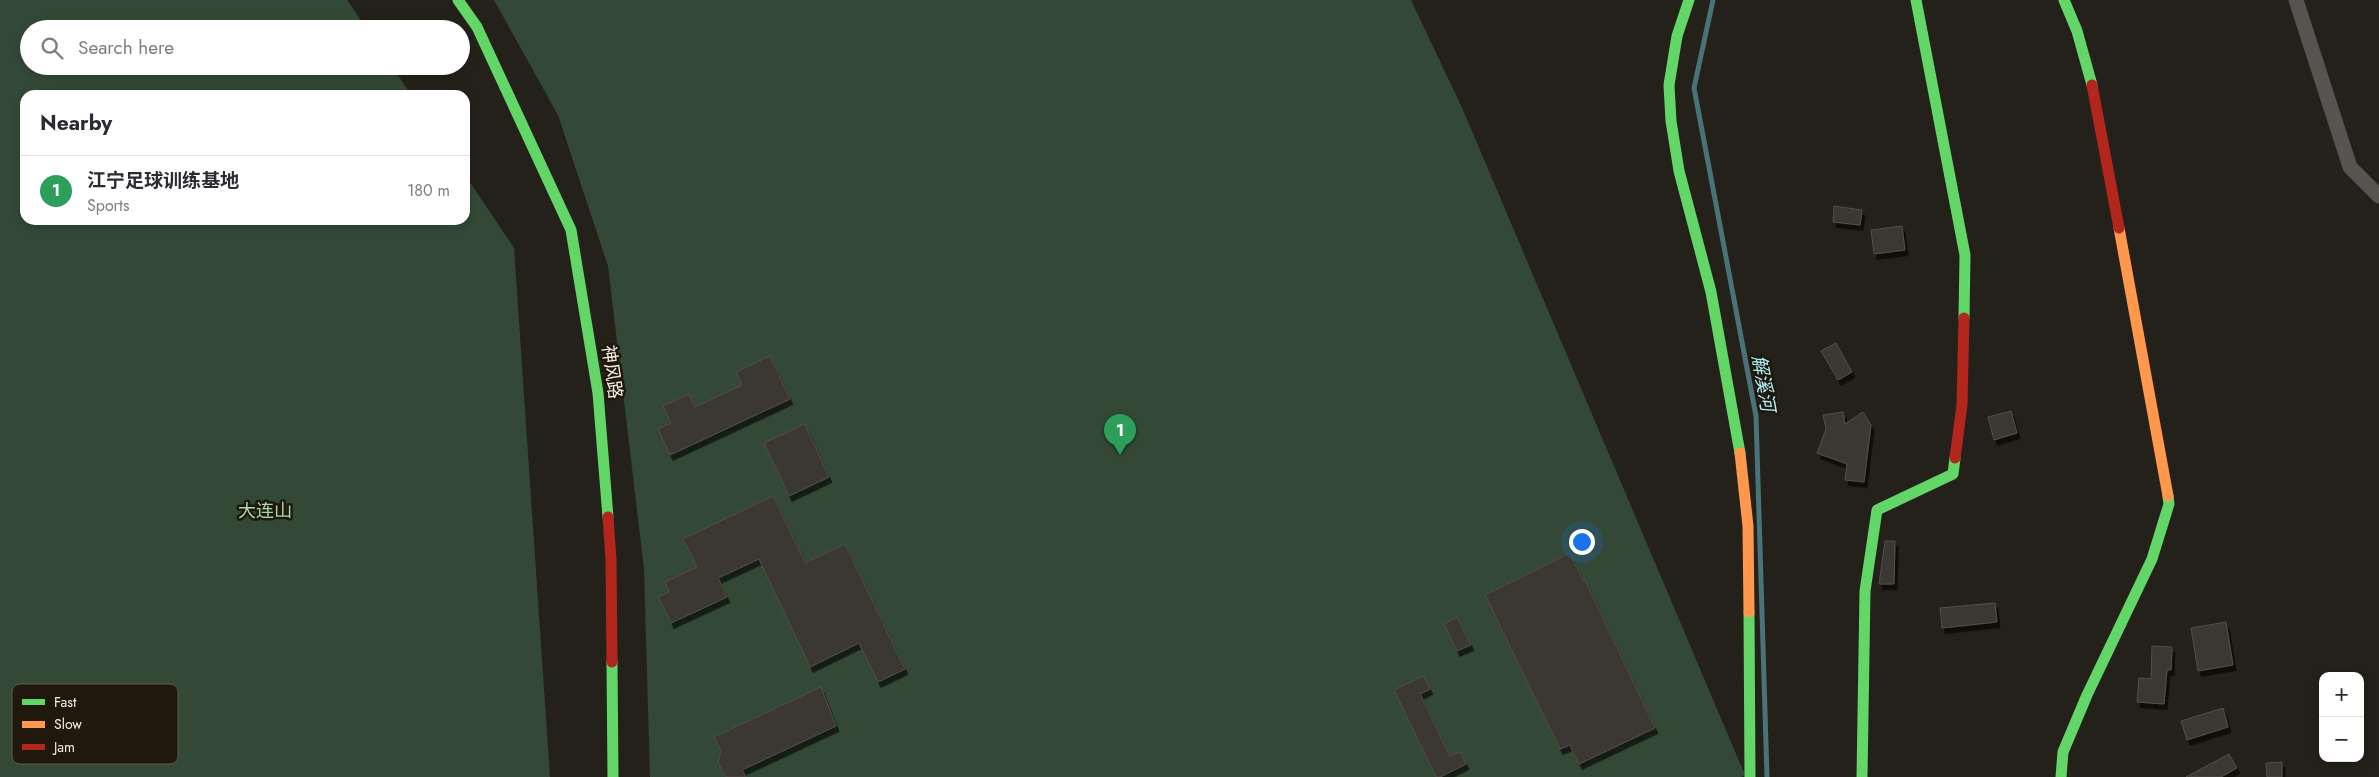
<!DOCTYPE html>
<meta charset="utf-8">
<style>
:root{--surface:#fff;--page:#f7f7f7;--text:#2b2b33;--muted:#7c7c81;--line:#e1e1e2;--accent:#0f766e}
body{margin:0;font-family:Jost,"Noto Sans SC",sans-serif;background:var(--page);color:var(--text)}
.controls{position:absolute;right:15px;bottom:15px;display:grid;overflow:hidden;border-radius:10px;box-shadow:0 2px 8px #0003}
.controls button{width:45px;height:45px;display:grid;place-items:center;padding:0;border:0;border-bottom:1px solid var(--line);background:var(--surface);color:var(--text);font:25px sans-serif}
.you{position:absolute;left:1581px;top:541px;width:18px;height:18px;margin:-12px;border:4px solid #fff;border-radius:50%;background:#1a73e8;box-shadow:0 0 0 8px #1a73e833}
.badge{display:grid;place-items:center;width:32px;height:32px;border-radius:50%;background:var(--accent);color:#fff;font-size:16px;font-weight:700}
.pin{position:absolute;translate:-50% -41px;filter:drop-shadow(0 1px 2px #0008)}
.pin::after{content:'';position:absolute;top:26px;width:18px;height:15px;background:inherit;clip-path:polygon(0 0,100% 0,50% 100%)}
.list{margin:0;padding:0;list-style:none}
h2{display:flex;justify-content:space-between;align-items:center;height:65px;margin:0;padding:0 20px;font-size:21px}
h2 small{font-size:16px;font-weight:400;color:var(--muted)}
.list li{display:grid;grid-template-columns:32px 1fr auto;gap:15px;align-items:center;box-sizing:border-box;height:70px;padding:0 20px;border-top:1px solid var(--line)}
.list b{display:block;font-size:19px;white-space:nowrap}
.list p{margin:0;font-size:16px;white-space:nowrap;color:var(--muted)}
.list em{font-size:16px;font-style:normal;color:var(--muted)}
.icon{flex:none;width:28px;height:28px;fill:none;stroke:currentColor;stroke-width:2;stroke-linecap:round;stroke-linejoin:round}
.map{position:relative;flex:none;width:2379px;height:777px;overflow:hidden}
.search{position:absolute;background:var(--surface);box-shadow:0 2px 8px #0003;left:20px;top:20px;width:450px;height:55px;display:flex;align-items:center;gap:12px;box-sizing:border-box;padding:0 18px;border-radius:28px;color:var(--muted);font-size:19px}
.panel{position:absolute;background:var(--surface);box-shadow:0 2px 8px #0003;left:20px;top:90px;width:450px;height:135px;border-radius:15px}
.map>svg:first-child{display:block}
.green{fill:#334935}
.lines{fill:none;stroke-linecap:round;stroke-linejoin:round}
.stream{stroke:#477379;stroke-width:5}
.building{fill:#3b3732;stroke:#534e4a;filter:url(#shadow)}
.street{stroke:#555451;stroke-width:15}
.fast{stroke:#63d668;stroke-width:11}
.slow{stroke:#ff974d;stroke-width:11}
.jam{stroke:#b3261e;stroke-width:11}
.labels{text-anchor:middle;stroke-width:5;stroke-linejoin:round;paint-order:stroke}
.street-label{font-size:18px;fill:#f3eee5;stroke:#20180c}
.park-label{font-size:18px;fill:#a5daad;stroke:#20180c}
.water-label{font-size:19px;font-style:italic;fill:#b0f1fc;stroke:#20180c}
.key{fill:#20180c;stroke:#5f584d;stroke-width:1}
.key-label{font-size:14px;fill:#f3eee5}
</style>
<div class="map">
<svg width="2379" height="777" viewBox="0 0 2379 777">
<defs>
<filter id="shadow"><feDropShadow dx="3" dy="5.5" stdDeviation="0" flood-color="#0009"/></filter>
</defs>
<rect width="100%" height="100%" fill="#24211a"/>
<path class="green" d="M 0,0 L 347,0 L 367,29 L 29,29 L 29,66 L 392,66 L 411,95 L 25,95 L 25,220 L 465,220 L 465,175 L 514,248 L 550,777 L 0,777 Z
M 494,0 L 1411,0 L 1463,110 L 1745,775 L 1741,777 L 650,777 L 644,569 L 608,266 L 558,115 Z"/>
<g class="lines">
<path class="stream" d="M 1713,0 L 1694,88 L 1756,416 L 1767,777"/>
</g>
<path class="building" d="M 1834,206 L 1862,210 L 1860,225 L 1833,222 Z
M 1902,226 L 1905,250 L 1874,254 L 1871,230 Z
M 1836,343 L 1852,372 L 1838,380 L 1821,351 Z
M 770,356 L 790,399 L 670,455 L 658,429 L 671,423 L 663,406 L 689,394 L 695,407 L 742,385 L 736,372 Z
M 2011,411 L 2017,433 L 1994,440 L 1988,417 Z
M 1843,412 L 1845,424 L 1863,412 L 1871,425 L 1864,482 L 1845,480 L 1847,464 L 1817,453 L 1826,429 L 1823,415 Z
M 805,424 L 829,477 L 789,496 L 764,443 Z
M 773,496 L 805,563 L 845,544 L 905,669 L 878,682 L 859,643 L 810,667 L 759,559 L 718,578 L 727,597 L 671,623 L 658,597 L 669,592 L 665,582 L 697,567 L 683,539 Z
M 1885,541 L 1895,541 L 1894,584 L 1879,584 Z
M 1570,553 L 1583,581 L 1585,580 L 1655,728 L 1579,764 L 1570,745 L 1560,749 L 1485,595 Z
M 1995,603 L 1997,622 L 1942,628 L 1940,608 Z
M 1457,617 L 1471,645 L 1457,651 L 1444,624 Z
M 2226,622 L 2233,665 L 2198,671 L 2191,628 Z
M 2152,646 L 2172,647 L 2171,670 L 2167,670 L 2164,704 L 2137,702 L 2139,678 L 2151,679 Z
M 1423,676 L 1430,689 L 1420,694 L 1450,756 L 1460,752 L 1466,764 L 1440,777 L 1436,777 L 1394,690 Z
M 821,687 L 836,726 L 742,770 L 746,777 L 726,777 L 718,763 L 721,751 L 714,737 Z
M 2223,708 L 2228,727 L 2187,740 L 2181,721 Z
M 2229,754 L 2237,768 L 2221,777 L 2186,777 Z
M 2282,762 L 2282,777 L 2267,777 L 2266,763 Z"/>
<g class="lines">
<path class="street" d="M 2296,0 L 2350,167 L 2379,196"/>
<path class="fast" d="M 458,0 L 477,27 L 571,230 L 598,393 L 608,517
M 1689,0 L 1677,36 L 1669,85 L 1671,121 L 1679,171 L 1711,292 L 1740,453
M 1916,0 L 1965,255 L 1964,318
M 2064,0 L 2077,31 L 2092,85
M 1749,612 L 1750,777
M 612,662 L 613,777
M 1862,777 L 1865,591 L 1877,510 L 1953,474 L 1955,458
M 2061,777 L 2063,752 L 2087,695 L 2152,559 L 2169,504 L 2168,496"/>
<path class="slow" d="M 2119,228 L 2168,496
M 1740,453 L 1748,526 L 1749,612"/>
<path class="jam" d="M 2092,85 L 2119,228
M 1955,458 L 1962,405 L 1964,318
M 608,517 L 611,560 L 612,662"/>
</g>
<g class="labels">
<g class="street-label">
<text transform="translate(612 372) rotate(82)" y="6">神风路</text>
</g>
<g class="park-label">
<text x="265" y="517">大连山</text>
</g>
<g class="water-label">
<text transform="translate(1764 383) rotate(80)" y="7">解溪河</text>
</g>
</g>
<rect x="12" y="684" width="166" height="80" rx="8" class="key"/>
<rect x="22" y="699" width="23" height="6" fill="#63d668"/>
<rect x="22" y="721" width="23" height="7" fill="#ff974d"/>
<rect x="22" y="744" width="23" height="6" fill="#b3261e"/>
<g class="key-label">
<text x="54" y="707">Fast</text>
<text x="54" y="729">Slow</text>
<text x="54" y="752">Jam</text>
</g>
</svg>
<div class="controls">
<button>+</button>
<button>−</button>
</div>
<div class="you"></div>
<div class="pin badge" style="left:1120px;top:455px;background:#2e9e5b">1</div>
<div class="search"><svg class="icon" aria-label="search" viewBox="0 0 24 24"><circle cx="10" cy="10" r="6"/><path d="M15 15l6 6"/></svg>Search here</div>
<section class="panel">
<h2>Nearby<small></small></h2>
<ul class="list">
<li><span class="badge" style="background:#2e9e5b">1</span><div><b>江宁足球训练基地</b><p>Sports</p></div><em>180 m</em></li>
</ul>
</section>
</div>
